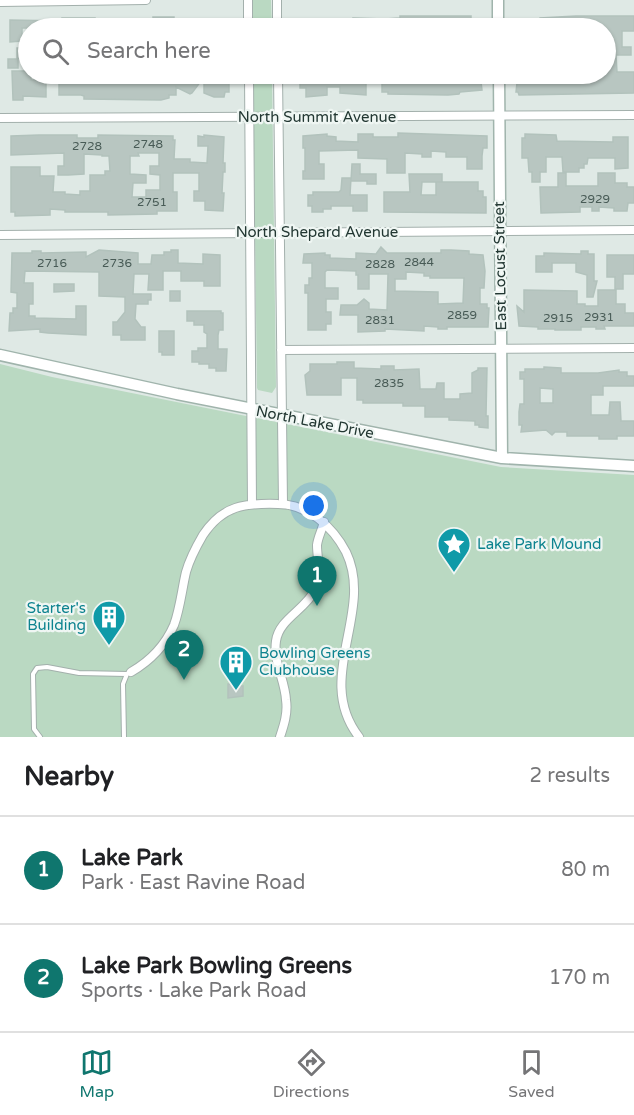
<!DOCTYPE html>
<meta charset="utf-8">
<style>
:root{--surface:#fff;--page:#f6f6f6;--text:#202124;--muted:#757577;--line:#e0e0e0;--accent:#0f766e}
body{margin:0;font-family:"Varela Round",sans-serif;background:var(--page);color:var(--text)}
.you{position:absolute;left:314px;top:506px;width:21px;height:21px;margin:-15px;border:4px solid #fff;border-radius:50%;background:#1a73e8;box-shadow:0 0 0 9px #1a73e833}
.badge{display:grid;place-items:center;width:39px;height:39px;border-radius:50%;background:var(--accent);color:#fff;font-size:20px;font-weight:700}
.pin{position:absolute;translate:-50% -50px;filter:drop-shadow(0 2px 3px #0008)}
.pin::after{content:'';position:absolute;top:32px;width:21px;height:18px;background:inherit;clip-path:polygon(0 0,100% 0,50% 100%)}
.list{margin:0;padding:0;list-style:none}
h2{display:flex;justify-content:space-between;align-items:center;height:78px;margin:0;padding:0 24px;font-size:26px}
h2 small{font-size:20px;font-weight:400;color:var(--muted)}
.list li{display:grid;grid-template-columns:39px 1fr auto;gap:18px;align-items:center;box-sizing:border-box;height:108px;padding:0 24px;border-top:2px solid var(--line)}
.list b{display:block;font-size:22px;white-space:nowrap}
.list p{margin:0;font-size:20px;white-space:nowrap;color:var(--muted)}
.list em{font-size:20px;font-style:normal;color:var(--muted)}
.icon{flex:none;width:33px;height:33px;fill:none;stroke:currentColor;stroke-width:2;stroke-linecap:round;stroke-linejoin:round}
.map{position:relative;flex:none;width:634px;height:737px;overflow:hidden}
.search{position:absolute;background:var(--surface);box-shadow:0 2px 4px #0004;left:18px;right:18px;top:18px;height:66px;display:flex;align-items:center;gap:15px;box-sizing:border-box;padding:0 21px;border-radius:33px;color:var(--muted);font-size:22px}
.sheet{height:294px;background:var(--surface)}
nav{display:flex;justify-content:space-around;align-items:center;box-sizing:border-box;height:84px;border-top:2px solid var(--line);background:var(--surface);font-size:16px;color:var(--muted)}
nav a{display:grid;justify-items:center;gap:3px}
nav .on{color:var(--accent)}
.map>svg:first-child{display:block}
.green{fill:#bad9c2}
.building{fill:#b8c6c1;stroke:#b2c2bc;stroke-width:1.5;fill-rule:evenodd}
.lines{fill:none;stroke-linecap:round;stroke-linejoin:round}
.service-casing{stroke:#a3b0ac;stroke-width:6}
.minor-casing{stroke:#a3b0ac;stroke-width:10}
.secondary-casing{stroke:#a0b4ac;stroke-width:13}
.service{stroke:#fff;stroke-width:4}
.minor{stroke:#fff;stroke-width:8}
.secondary{stroke:#fff;stroke-width:10}
.labels{text-anchor:middle;stroke-width:4.5;stroke-linejoin:round;paint-order:stroke}
.number-label{font-size:12px;fill:#485b56}
.street-label{font-size:15px;fill:#223732;stroke:#eff6f3}
.culture-label{font-size:15px;fill:#0d838f;stroke:#eff6f3;text-anchor:start}
</style>
<div class="map">
<svg width="634" height="737" viewBox="0 0 634 737">
<rect width="100%" height="100%" fill="#dfe9e5"/>
<path class="green" d="M 253,0 L 271,0 L 272,28 L 253,28 Z
M 253,74 L 272,74 L 276,387 L 272,393 L 258,390 L 257,388 Z
M 0,364 L 52,377 L 501,467 L 634,475 L 634,737 L 0,737 Z"/>
<path class="building" d="M 400,16 L 471,16 L 471,20 L 484,20 L 484,28 L 353,28 L 353,18 L 385,19 L 400,18 Z
M 576,16 L 634,16 L 634,31 L 622,31 L 622,47 L 631,47 L 631,55 L 616,55 L 617,72 L 634,72 L 634,93 L 519,95 L 518,92 L 516,92 L 518,74 L 589,76 L 589,74 L 606,74 L 609,37 L 606,37 L 606,28 L 518,28 L 518,20 L 540,20 L 540,18 Z
M 153,17 L 174,17 L 174,28 L 22,28 L 22,41 L 10,42 L 10,20 L 62,21 L 62,18 L 95,18 L 95,20 L 139,20 L 153,19 Z
M 196,19 L 218,19 L 218,28 L 198,28 Z
M 313,19 L 333,21 L 332,28 L 302,28 L 303,20 L 313,20 Z
M 17,48 L 28,48 L 28,58 L 17,58 Z
M 8,59 L 18,59 L 18,68 L 8,68 Z
M 12,71 L 28,71 L 28,74 L 31,74 L 31,80 L 46,80 L 46,97 L 23,96 L 23,100 L 13,100 Z
M 165,74 L 190,74 L 190,76 L 212,76 L 212,74 L 219,74 L 219,78 L 229,82 L 229,92 L 225,92 L 224,97 L 214,97 L 204,93 L 204,77 L 192,93 L 190,94 L 176,87 L 176,95 L 169,95 L 169,98 L 161,100 L 84,99 L 84,96 L 81,95 L 59,95 L 59,75 L 92,75 L 92,82 L 116,83 L 116,79 L 123,79 L 123,81 L 138,81 L 138,77 L 145,77 L 145,80 L 165,80 Z
M 304,74 L 366,74 L 366,95 L 340,93 L 340,87 L 327,87 L 327,95 L 306,97 L 306,88 L 300,88 L 300,81 L 304,81 Z
M 382,74 L 480,74 L 482,90 L 460,92 L 459,94 L 448,95 L 388,94 L 388,92 L 382,92 Z
M 398,133 L 487,136 L 487,148 L 483,148 L 482,156 L 482,169 L 467,169 L 467,157 L 446,157 L 446,152 L 431,151 L 431,157 L 422,157 L 422,154 L 405,153 L 405,173 L 387,173 L 387,159 L 358,158 L 358,150 L 319,151 L 319,164 L 324,164 L 324,179 L 303,179 L 303,171 L 305,171 L 305,148 L 303,148 L 303,136 L 327,134 L 327,136 L 336,137 L 336,141 L 358,142 L 358,134 L 373,134 L 373,137 L 398,137 Z
M 525,134 L 556,135 L 557,141 L 613,142 L 613,137 L 628,137 L 628,168 L 615,169 L 615,158 L 588,158 L 587,164 L 584,164 L 584,168 L 579,168 L 579,172 L 563,172 L 562,157 L 546,157 L 546,172 L 540,172 L 540,182 L 532,182 L 532,172 L 529,172 L 528,158 L 522,158 L 522,138 L 525,138 Z
M 39,135 L 77,135 L 77,138 L 98,138 L 98,135 L 173,136 L 173,140 L 175,140 L 174,159 L 190,159 L 190,162 L 207,163 L 208,146 L 198,146 L 198,136 L 204,137 L 204,135 L 224,137 L 223,163 L 225,163 L 225,172 L 223,172 L 222,193 L 224,193 L 223,211 L 205,210 L 205,201 L 194,201 L 194,191 L 199,191 L 199,173 L 173,173 L 173,192 L 177,192 L 177,211 L 157,211 L 157,214 L 108,215 L 108,212 L 65,212 L 65,210 L 50,209 L 50,215 L 15,216 L 15,212 L 11,212 L 11,167 L 40,167 L 40,176 L 54,176 L 53,192 L 65,192 L 65,194 L 80,195 L 80,191 L 90,191 L 90,175 L 105,175 L 105,171 L 110,171 L 109,156 L 102,156 L 102,155 L 84,154 L 84,174 L 68,175 L 58,175 L 58,166 L 64,166 L 64,153 L 11,155 L 11,136 ZM 138,153 L 159,153 L 159,166 L 150,166 L 150,174 L 160,175 L 160,190 L 146,190 L 146,197 L 132,197 L 133,183 L 146,183 L 146,175 L 130,174 L 130,156 L 139,156 Z
M 352,164 L 360,164 L 360,174 L 376,174 L 376,184 L 367,184 L 367,181 L 351,181 Z
M 558,173 L 566,173 L 566,186 L 598,186 L 598,173 L 615,173 L 615,183 L 627,183 L 627,187 L 634,187 L 634,203 L 628,203 L 627,211 L 614,211 L 614,208 L 599,207 L 599,211 L 592,211 L 592,207 L 580,207 L 580,212 L 541,213 L 540,187 L 558,187 Z
M 409,174 L 442,174 L 442,182 L 422,182 L 421,195 L 436,195 L 436,182 L 478,182 L 478,191 L 483,191 L 483,197 L 486,197 L 486,213 L 384,212 L 384,192 L 410,192 Z
M 342,178 L 351,178 L 350,195 L 367,195 L 367,211 L 353,211 L 353,206 L 331,206 L 331,209 L 323,209 L 323,212 L 312,212 L 312,206 L 308,206 L 308,195 L 313,195 L 313,192 L 339,192 L 341,190 Z
M 381,247 L 387,253 L 441,253 L 441,250 L 451,250 L 469,251 L 469,254 L 483,255 L 485,271 L 484,288 L 480,288 L 480,304 L 487,304 L 487,308 L 489,308 L 488,327 L 447,327 L 447,329 L 438,329 L 438,327 L 424,326 L 424,331 L 385,329 L 385,331 L 358,332 L 358,315 L 340,315 L 341,305 L 357,305 L 364,299 L 369,303 L 369,309 L 387,310 L 388,274 L 369,274 L 369,289 L 358,289 L 358,275 L 356,275 L 356,271 L 327,270 L 325,272 L 325,288 L 338,288 L 338,299 L 326,299 L 326,312 L 331,312 L 331,324 L 326,324 L 326,330 L 308,330 L 308,293 L 305,293 L 305,285 L 309,285 L 309,278 L 312,278 L 312,263 L 303,263 L 304,254 L 325,253 L 325,255 L 330,255 L 330,258 L 356,259 L 356,253 L 376,254 ZM 406,272 L 424,273 L 424,276 L 430,276 L 430,278 L 464,278 L 463,303 L 438,304 L 438,292 L 395,291 L 395,279 L 406,279 Z
M 99,250 L 138,253 L 138,264 L 151,264 L 152,255 L 164,255 L 164,252 L 171,252 L 171,250 L 178,250 L 178,263 L 203,264 L 203,254 L 220,255 L 220,286 L 204,286 L 204,281 L 181,281 L 181,271 L 163,271 L 163,290 L 148,290 L 149,274 L 134,274 L 133,294 L 151,294 L 151,300 L 148,300 L 148,304 L 136,304 L 135,319 L 141,327 L 145,327 L 145,340 L 121,340 L 121,335 L 113,335 L 113,322 L 117,322 L 125,312 L 125,297 L 99,296 L 99,272 L 25,271 L 24,283 L 33,283 L 33,304 L 29,304 L 29,316 L 35,316 L 35,318 L 76,319 L 76,306 L 86,306 L 86,335 L 48,333 L 40,332 L 40,329 L 9,331 L 10,313 L 13,313 L 13,308 L 17,308 L 17,293 L 11,292 L 12,253 L 32,253 L 32,251 L 41,251 L 41,253 L 86,252 L 86,257 Z
M 581,251 L 588,251 L 588,254 L 594,254 L 594,281 L 597,281 L 593,297 L 587,297 L 587,275 L 576,272 L 576,263 L 552,263 L 552,272 L 536,272 L 536,256 L 544,256 L 544,253 L 581,254 Z
M 607,255 L 634,255 L 634,274 L 623,274 L 623,289 L 615,289 L 615,277 L 607,277 Z
M 54,284 L 74,284 L 74,291 L 54,292 Z
M 524,290 L 577,291 L 577,304 L 585,304 L 585,306 L 598,306 L 598,290 L 616,290 L 616,304 L 625,304 L 625,313 L 634,313 L 634,326 L 604,326 L 605,329 L 596,329 L 596,327 L 581,327 L 581,330 L 555,330 L 555,329 L 538,329 L 538,327 L 519,326 L 517,306 L 524,312 Z
M 170,291 L 180,291 L 180,301 L 170,301 Z
M 187,311 L 221,311 L 221,313 L 223,313 L 223,330 L 219,330 L 218,335 L 218,349 L 227,349 L 226,371 L 216,371 L 216,368 L 209,368 L 209,364 L 199,364 L 199,362 L 192,362 L 192,351 L 198,351 L 198,348 L 207,348 L 207,334 L 204,332 L 204,325 L 194,325 L 194,321 L 187,321 Z
M 159,331 L 174,331 L 174,355 L 162,355 L 162,352 L 159,352 Z
M 337,362 L 354,362 L 354,368 L 381,369 L 381,366 L 394,366 L 394,370 L 419,369 L 420,389 L 436,389 L 437,383 L 444,383 L 444,399 L 460,399 L 460,394 L 472,393 L 472,373 L 478,370 L 478,368 L 487,368 L 486,416 L 488,416 L 488,428 L 479,427 L 479,425 L 475,425 L 475,421 L 449,420 L 449,417 L 425,417 L 425,406 L 403,406 L 403,403 L 363,403 L 363,400 L 357,400 L 357,378 L 341,378 L 341,395 L 307,395 L 305,375 L 310,371 L 310,364 L 337,364 Z
M 544,367 L 561,368 L 561,373 L 598,373 L 619,370 L 619,372 L 627,372 L 627,376 L 634,376 L 634,386 L 603,386 L 603,395 L 591,395 L 591,415 L 609,415 L 610,402 L 620,402 L 621,421 L 634,421 L 634,436 L 617,436 L 617,439 L 599,439 L 599,436 L 567,436 L 567,432 L 555,432 L 552,435 L 546,430 L 521,432 L 522,425 L 519,425 L 519,412 L 520,404 L 524,404 L 524,379 L 520,379 L 520,372 L 525,372 L 525,369 L 544,369 ZM 540,388 L 553,389 L 553,403 L 540,403 Z
M 228,684 L 238,684 L 238,686 L 243,686 L 243,696 L 228,698 Z"/>
<g class="lines">
<defs>
<path id="service" d="M 40,737 L 34,729 L 33,674 L 37,668 L 47,667 L 79,673 L 127,674 L 130,672
M 124,737 L 123,684 L 127,674"/>
<path id="minor" d="M 248,0 L 248,28
M 277,0 L 277,28
M 0,2 L 146,0
M 249,74 L 252,504
M 278,74 L 283,504
M 0,118 L 634,115
M 0,235 L 634,230
M 281,350 L 634,348
M 131,672 C 150,661 165,646 174,625 C 180,609 182,589 186,572 C 190,558 196,547 203,535 C 223,505 245,503 278,504 C 308,504 333,527 346,552 C 375,612 313,678 359,737
M 280,737 C 284,725 288,713 286,700 C 285,680 273,662 276,641 C 279,619 305,610 315,590 C 323,575 317,561 317,545 C 318,537 322,530 324,522"/>
<path id="secondary" d="M 498,0 L 498,28
M 499,74 L 502,458
M 0,355 L 177,394 L 502,458 L 634,466"/>
</defs>
<use href="#service" class="service-casing"/>
<use href="#minor" class="minor-casing"/>
<use href="#secondary" class="secondary-casing"/>
<use href="#service" class="service"/>
<use href="#minor" class="minor"/>
<use href="#secondary" class="secondary"/>
</g>
<defs>
<symbol id="sight-pin" viewBox="-11 -11 22 30"><path d="M0 17L-7.5 6A9.5 9.5 0 1 1 7.5 6Z" fill="#0f9aa8" stroke="#eff6f3"/><path d="M0-6L1.8-2.2L6-1.7L2.9 1.2L3.7 5.4L0 3.3L-3.7 5.4L-2.9 1.2L-6-1.7L-1.8-2.2Z" fill="#fff"/></symbol>
<symbol id="building-pin" viewBox="-11 -11 22 30"><path d="M0 17L-7.5 6A9.5 9.5 0 1 1 7.5 6Z" fill="#0f9aa8" stroke="#eff6f3"/><path d="M-4-6H4V6H1V3H-1V6H-4ZM-2.5-4.3h1.7v1.8h-1.7ZM.8-4.3h1.7v1.8H.8ZM-2.5-1h1.7V.8h-1.7ZM.8-1h1.7V.8H.8Z" fill="#fff"/></symbol>
</defs>
<g fill-rule="evenodd">
<use href="#sight-pin" x="435" y="525" width="38" height="52"/>
<use href="#building-pin" x="90" y="598" width="38" height="52"/>
<use href="#building-pin" x="217" y="643" width="38" height="52"/>
</g>
<g class="labels">
<g class="number-label">
<text x="148" y="148">2748</text>
<text x="87" y="150">2728</text>
<text x="595" y="203">2929</text>
<text x="152" y="206">2751</text>
<text x="419" y="266">2844</text>
<text x="52" y="267">2716</text>
<text x="117" y="267">2736</text>
<text x="380" y="268">2828</text>
<text x="462" y="319">2859</text>
<text x="599" y="321">2931</text>
<text x="558" y="322">2915</text>
<text x="380" y="324">2831</text>
<text x="389" y="387">2835</text>
</g>
<g class="street-label">
<text x="317" y="122">North Summit Avenue</text>
<text x="317" y="237">North Shepard Avenue</text>
<text transform="translate(500 266) rotate(-91)" y="5">East Locust Street</text>
<text transform="translate(315 422) rotate(11)" y="5">North Lake Drive</text>
</g>
<g class="culture-label">
<text x="477" y="549">Lake Park Mound</text>
<text x="86" y="613" text-anchor="end">Starter's<tspan x="86" dy="17">Building</tspan></text>
<text x="259" y="658">Bowling Greens<tspan x="259" dy="17">Clubhouse</tspan></text>
</g>
</g>
</svg>
<div class="you"></div>
<div class="pin badge" style="left:317px;top:606px">1</div>
<div class="pin badge" style="left:184px;top:680px">2</div>
<div class="search"><svg class="icon" aria-label="search" viewBox="0 0 24 24"><circle cx="10" cy="10" r="6"/><path d="M15 15l6 6"/></svg>Search here</div>
</div>
<section class="sheet">
<h2>Nearby<small>2 results</small></h2>
<ul class="list">
<li><span class="badge">1</span><div><b>Lake Park</b><p>Park · East Ravine Road</p></div><em>80 m</em></li>
<li><span class="badge">2</span><div><b>Lake Park Bowling Greens</b><p>Sports · Lake Park Road</p></div><em>170 m</em></li>
</ul>
</section>
<nav>
<a class="on"><svg class="icon" aria-label="map" viewBox="0 0 24 24"><path d="M3 6l6-2 6 2 6-2v14l-6 2-6-2-6 2zM9 4v14M15 6v14"/></svg>Map</a>
<a><svg class="icon" aria-label="directions" viewBox="0 0 24 24"><path d="M12 3l9 9-9 9-9-9zM9 14v-3h6M13 9l2 2-2 2"/></svg>Directions</a>
<a><svg class="icon" aria-label="saved" viewBox="0 0 24 24"><path d="M7 4h10v16l-5-4-5 4z"/></svg>Saved</a>
</nav>
